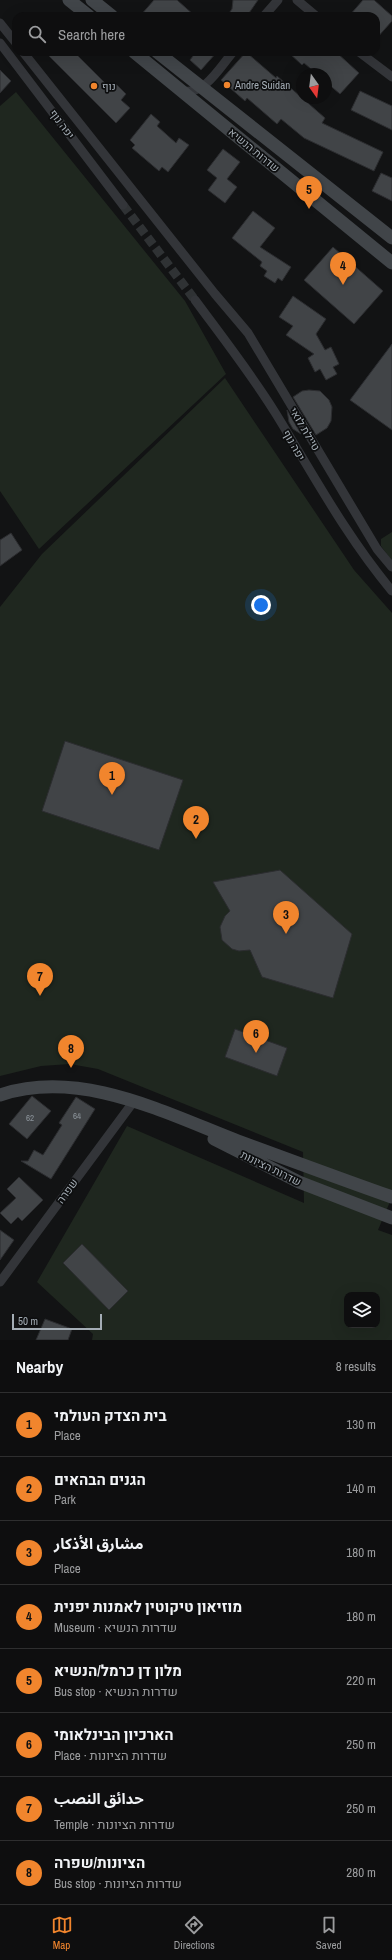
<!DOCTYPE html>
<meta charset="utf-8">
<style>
:root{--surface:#0e0e0f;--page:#171718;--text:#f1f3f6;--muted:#9b9c9e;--line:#2e2e2f;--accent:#f1852d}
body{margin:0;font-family:"Archivo Narrow","Noto Sans Arabic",Heebo,sans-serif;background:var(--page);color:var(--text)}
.controls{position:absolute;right:12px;bottom:12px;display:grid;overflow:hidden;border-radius:8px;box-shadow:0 4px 16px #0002}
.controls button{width:36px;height:36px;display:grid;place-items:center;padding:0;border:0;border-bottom:1px solid var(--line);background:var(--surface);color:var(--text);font:20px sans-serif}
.compass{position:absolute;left:296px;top:68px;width:36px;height:36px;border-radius:50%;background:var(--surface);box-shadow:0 4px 16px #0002;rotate:166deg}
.scale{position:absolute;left:12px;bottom:10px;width:90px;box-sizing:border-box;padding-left:4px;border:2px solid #a4adb5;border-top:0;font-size:11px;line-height:14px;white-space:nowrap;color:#a4adb5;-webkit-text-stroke:3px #0d0e0f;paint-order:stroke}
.you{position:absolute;left:261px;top:605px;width:14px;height:14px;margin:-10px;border:3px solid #fff;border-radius:50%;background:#1a73e8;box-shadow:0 0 0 6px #1a73e833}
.badge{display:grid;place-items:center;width:26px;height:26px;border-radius:50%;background:var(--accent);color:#111;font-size:13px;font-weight:700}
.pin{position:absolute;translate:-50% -33px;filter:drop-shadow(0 1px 2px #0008)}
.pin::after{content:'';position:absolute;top:21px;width:14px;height:12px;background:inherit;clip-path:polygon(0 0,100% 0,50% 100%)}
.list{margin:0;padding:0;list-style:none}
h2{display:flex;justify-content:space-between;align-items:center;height:52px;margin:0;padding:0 16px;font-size:17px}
h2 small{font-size:13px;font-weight:400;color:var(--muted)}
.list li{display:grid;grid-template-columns:26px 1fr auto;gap:12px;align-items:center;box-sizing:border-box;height:64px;padding:0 16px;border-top:1px solid var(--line)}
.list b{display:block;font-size:15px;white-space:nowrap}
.list p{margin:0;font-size:13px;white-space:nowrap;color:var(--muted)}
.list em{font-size:13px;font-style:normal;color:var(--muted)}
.icon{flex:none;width:22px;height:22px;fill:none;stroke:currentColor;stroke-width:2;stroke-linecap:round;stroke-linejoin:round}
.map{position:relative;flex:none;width:392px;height:1340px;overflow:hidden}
.search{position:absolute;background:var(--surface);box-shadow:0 4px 16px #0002;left:12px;right:12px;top:12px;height:44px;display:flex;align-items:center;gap:10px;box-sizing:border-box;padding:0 14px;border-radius:12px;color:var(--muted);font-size:15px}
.sheet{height:564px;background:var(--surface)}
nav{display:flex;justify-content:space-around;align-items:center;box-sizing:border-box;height:56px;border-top:1px solid var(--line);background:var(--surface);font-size:11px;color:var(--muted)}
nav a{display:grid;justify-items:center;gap:2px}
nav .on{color:var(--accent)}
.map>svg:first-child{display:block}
.green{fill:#1f271f;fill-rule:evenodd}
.building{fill:#414447;stroke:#2c2d30}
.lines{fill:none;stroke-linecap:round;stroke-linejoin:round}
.street-tunnel{stroke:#2f3234;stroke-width:9;stroke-dasharray:9 4.5;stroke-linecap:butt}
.street{stroke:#333539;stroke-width:9}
.secondary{stroke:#414549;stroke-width:13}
.poi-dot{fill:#f1852d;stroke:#0d0e0f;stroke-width:1.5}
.labels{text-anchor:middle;stroke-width:3.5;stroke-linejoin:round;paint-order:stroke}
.number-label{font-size:9px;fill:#8b939a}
.poi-label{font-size:11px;fill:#a4adb5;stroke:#0d0e0f;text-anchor:start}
.street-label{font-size:11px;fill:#a4adb5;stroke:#0d0e0f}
</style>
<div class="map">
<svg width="392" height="1340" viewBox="0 0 392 1340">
<rect width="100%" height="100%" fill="#121314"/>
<path class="green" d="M 16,92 L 185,301 L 226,374 L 39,549 L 0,491 L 0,106 Z
M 225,378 L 354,570 L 392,613 L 392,1197 L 378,1230 L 392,1235 L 392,1340 L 92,1340 L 93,1334 L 37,1282 L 127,1126 L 304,1203 L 303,1152 L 98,1069 L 70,1064 L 41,1066 L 0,1076 L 0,607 L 42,554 ZM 347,1295 L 377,1295 L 377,1325 L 347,1325 Z
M 392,532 L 392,561 L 381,546 L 381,539 Z"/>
<path class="building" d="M 154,0 L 177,0 L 195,16 L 140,16 Z
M 233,0 L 258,0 L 247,16 L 227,16 L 232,9 Z
M 363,0 L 374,0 L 392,16 L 392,21 L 376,39 L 376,16 L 349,16 Z
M 45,52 L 74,52 L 111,89 L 116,84 L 126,94 L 121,100 L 130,108 L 116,123 Z
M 196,52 L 217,52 L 201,70 L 190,60 Z
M 246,52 L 276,78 L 277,76 L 325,118 L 322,123 L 383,152 L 374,171 L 304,138 L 281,119 L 277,124 L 247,98 L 245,101 L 221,80 Z
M 288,52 L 336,52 L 359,73 L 340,94 L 326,82 L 326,74 L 317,74 L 304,63 L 302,65 Z
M 0,70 L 11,81 L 0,93 Z
M 360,91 L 392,106 L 392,130 L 351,110 Z
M 151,114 L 160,122 L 157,126 L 176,143 L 179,138 L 189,145 L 168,172 L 162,167 L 159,171 L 132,148 L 135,145 L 130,140 Z
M 223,149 L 240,162 L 227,179 L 237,187 L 225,203 L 208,190 L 217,178 L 207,170 Z
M 381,173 L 392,178 L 392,201 L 372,191 Z
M 253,211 L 275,228 L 260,247 L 291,267 L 282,281 L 278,278 L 275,283 L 264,276 L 267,271 L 260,266 L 262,262 L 232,238 Z
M 333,247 L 383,291 L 354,324 L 304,280 Z
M 293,296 L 326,319 L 316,334 L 325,350 L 331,347 L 339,364 L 333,367 L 337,374 L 326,380 L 320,369 L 315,372 L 308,358 L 314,354 L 286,335 L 293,326 L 279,317 Z
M 392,344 L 392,430 L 350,400 Z
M 309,390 L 320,391 L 329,400 L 332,407 L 331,421 L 327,428 L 316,435 L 293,397 L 302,391 Z
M 287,410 L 301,434 L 293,429 L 289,422 Z
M 11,533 L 22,550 L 0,566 L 0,540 Z
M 65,741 L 183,780 L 159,850 L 42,811 Z
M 280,870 L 352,934 L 333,998 L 262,977 L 250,950 L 239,951 L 232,949 L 222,940 L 220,927 L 225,916 L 230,911 L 213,882 Z
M 235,1029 L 287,1048 L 277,1076 L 225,1057 Z
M 32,1096 L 51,1111 L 27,1139 L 9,1124 Z
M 76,1097 L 95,1109 L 51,1179 L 21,1161 L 28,1161 L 34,1150 L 43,1155 L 62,1125 L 59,1123 Z
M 19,1177 L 43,1200 L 22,1221 L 18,1217 L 11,1224 L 0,1213 L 16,1198 L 7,1189 Z
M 0,1230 L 14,1240 L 0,1260 Z
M 82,1244 L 128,1291 L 109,1310 L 63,1263 Z
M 45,1319 L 72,1329 L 68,1340 L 36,1340 Z"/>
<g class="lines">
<path class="street-tunnel" d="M 123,205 L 195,300"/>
<path class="street" d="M 297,0 L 316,16
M 264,16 L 278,0
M 0,23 L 16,43
M 0,43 L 123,205
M 23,52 L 215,294 L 248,333 L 377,549 L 392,567
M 359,52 L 392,77
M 183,91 C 205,95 220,67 233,52
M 195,300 C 223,338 252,375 276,414 C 313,474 346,536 392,591
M 0,1282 L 134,1101"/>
<path class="secondary" d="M 69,0 L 89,16
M 92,0 L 112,16
M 134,52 L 392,263
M 157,52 L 392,238
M 0,1095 C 80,1068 165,1113 238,1141 C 290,1160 341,1179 392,1197
M 214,1139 L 299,1182 L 392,1218"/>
</g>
<g class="poi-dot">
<circle cx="227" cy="85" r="4"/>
<circle cx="94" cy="86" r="4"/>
</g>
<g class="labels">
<g class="number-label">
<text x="77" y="1119">64</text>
<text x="30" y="1121">62</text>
</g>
<g class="poi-label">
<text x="235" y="89">Andre Suidan</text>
<text x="102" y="90">נוף</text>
</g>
<g class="street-label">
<text transform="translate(62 124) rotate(53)" y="4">יפה נוף</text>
<text transform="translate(254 150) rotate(39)" y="4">שדרות הנשיא</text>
<text transform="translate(305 429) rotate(59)" y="4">טיילת לואי</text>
<text transform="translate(294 445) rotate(60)" y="4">יפה נוף</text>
<text transform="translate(271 1168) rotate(26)" y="4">שדרות הציונות</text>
<text transform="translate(67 1191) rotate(-54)" y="4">שפרה</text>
</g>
</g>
</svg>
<div class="controls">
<button><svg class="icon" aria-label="layers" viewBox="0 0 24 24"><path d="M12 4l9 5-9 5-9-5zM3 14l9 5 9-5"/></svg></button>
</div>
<svg class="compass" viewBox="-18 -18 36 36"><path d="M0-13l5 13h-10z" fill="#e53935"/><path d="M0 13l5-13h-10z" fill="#9b9c9e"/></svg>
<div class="scale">50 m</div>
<div class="you"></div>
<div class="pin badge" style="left:112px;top:795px">1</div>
<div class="pin badge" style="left:196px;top:839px">2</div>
<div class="pin badge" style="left:286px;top:934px">3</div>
<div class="pin badge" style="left:343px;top:285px">4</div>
<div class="pin badge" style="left:309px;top:209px">5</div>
<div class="pin badge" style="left:256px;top:1053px">6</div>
<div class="pin badge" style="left:40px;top:996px">7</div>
<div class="pin badge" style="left:71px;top:1068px">8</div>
<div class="search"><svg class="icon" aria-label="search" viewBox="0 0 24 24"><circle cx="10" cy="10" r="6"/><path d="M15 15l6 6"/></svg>Search here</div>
</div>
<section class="sheet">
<h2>Nearby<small>8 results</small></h2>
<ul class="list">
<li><span class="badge">1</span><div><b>בית הצדק העולמי</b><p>Place</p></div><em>130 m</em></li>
<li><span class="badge">2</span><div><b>הגנים הבהאים</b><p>Park</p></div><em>140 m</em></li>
<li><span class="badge">3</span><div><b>مشارق الأذكار</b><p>Place</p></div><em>180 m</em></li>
<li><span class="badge">4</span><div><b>מוזיאון טיקוטין לאמנות יפנית</b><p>Museum · שדרות הנשיא</p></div><em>180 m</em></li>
<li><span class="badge">5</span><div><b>מלון דן כרמל/הנשיא</b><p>Bus stop · שדרות הנשיא</p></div><em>220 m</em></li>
<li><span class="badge">6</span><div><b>הארכיון הבינלאומי</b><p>Place · שדרות הציונות</p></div><em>250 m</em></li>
<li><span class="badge">7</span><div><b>حدائق النصب</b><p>Temple · שדרות הציונות</p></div><em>250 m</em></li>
<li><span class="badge">8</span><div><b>הציונות/שפרה</b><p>Bus stop · שדרות הציונות</p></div><em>280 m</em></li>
</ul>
</section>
<nav>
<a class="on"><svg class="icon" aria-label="map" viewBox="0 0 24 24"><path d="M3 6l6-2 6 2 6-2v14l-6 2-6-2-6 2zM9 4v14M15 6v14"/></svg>Map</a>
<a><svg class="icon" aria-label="directions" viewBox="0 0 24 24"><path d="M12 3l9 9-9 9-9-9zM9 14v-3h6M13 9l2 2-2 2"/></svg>Directions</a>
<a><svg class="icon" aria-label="saved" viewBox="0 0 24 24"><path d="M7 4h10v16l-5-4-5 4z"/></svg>Saved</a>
</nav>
